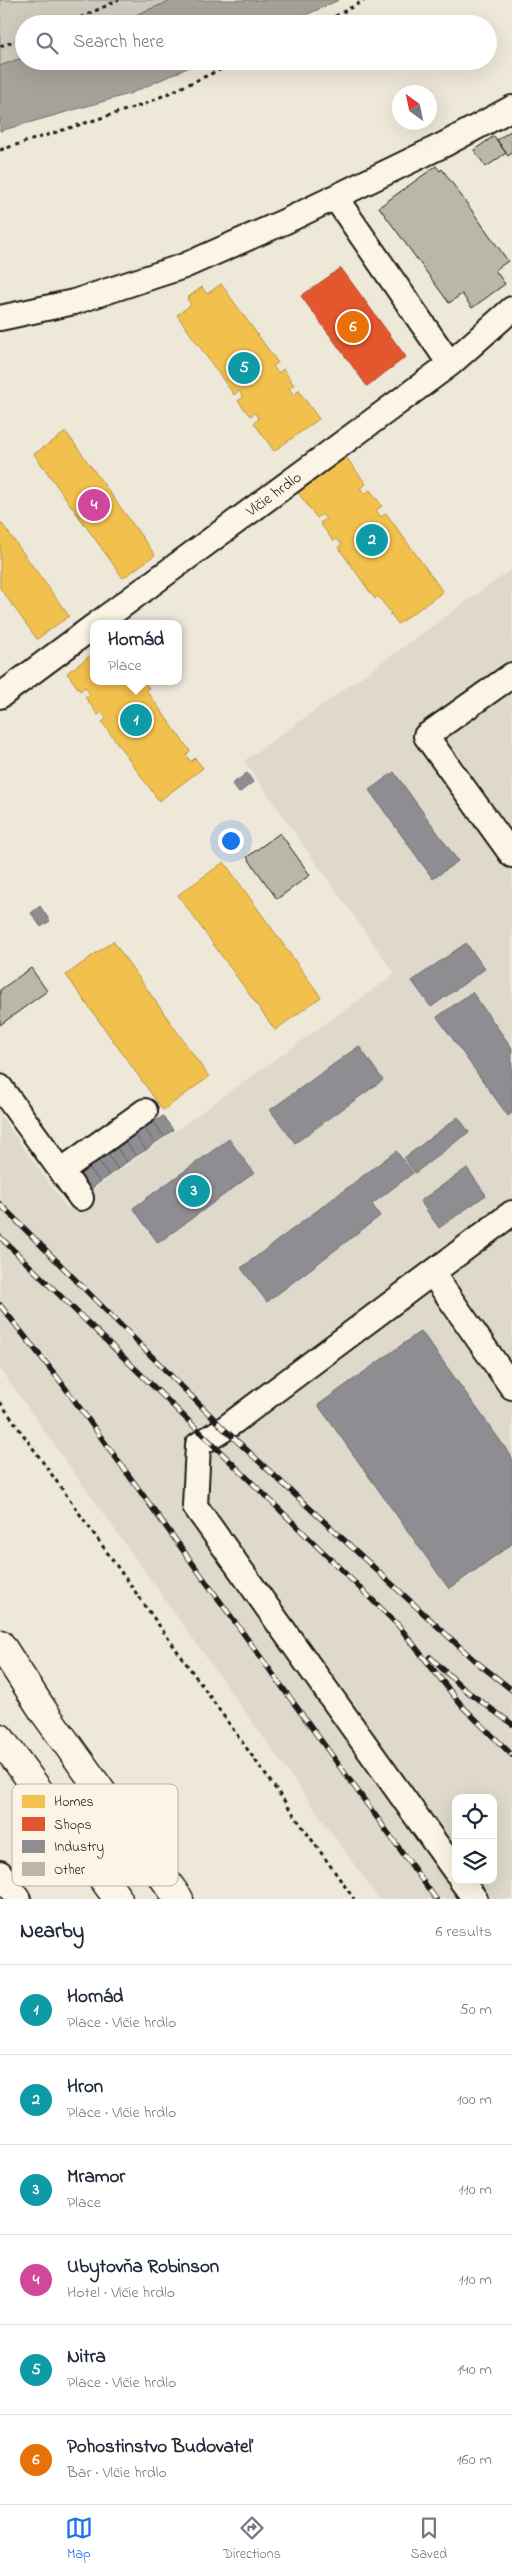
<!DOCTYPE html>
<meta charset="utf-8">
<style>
:root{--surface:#fff;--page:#f2f2f3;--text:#1f2937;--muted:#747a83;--line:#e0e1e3;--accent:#1a73e8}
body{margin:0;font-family:"Indie Flower",sans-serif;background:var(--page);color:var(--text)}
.controls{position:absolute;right:15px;bottom:15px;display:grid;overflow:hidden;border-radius:10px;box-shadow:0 5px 20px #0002}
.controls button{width:45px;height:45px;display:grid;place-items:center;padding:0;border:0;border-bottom:1px solid var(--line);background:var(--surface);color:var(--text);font:25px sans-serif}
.compass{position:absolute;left:392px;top:85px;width:45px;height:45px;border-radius:50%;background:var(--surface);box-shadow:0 5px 20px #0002;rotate:327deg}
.you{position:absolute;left:230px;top:840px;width:18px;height:18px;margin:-12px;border:4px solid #fff;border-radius:50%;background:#1a73e8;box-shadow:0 0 0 8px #1a73e833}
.badge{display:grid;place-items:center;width:32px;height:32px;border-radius:50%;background:var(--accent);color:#fff;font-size:16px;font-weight:700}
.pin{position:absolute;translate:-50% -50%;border:2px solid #fff;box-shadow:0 1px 5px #0006}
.popup{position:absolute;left:90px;top:620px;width:92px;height:65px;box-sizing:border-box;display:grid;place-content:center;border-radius:10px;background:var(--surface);filter:drop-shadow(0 1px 4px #0005);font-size:16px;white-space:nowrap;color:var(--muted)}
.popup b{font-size:19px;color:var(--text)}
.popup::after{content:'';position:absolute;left:50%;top:100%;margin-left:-10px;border:10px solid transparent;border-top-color:var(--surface)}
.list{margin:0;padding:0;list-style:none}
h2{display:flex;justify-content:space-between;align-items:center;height:65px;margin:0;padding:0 20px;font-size:21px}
h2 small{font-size:16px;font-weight:400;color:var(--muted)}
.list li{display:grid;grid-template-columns:32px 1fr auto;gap:15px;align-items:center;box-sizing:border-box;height:90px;padding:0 20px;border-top:1px solid var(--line)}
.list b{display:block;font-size:19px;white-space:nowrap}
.list p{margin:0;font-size:16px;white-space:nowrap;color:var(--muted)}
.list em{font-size:16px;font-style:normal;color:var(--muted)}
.icon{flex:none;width:28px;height:28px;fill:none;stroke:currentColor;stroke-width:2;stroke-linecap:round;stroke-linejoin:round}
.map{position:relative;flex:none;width:512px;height:1899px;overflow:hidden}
.search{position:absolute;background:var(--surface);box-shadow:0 5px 20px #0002;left:15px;right:15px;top:15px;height:55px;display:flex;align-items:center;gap:12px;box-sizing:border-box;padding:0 18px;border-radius:28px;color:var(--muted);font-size:19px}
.sheet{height:605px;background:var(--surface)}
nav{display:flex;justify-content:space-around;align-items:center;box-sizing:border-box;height:70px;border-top:1px solid var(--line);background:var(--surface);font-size:14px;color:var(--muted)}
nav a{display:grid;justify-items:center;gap:2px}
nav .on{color:var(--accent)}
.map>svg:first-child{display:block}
.built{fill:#ded9cb;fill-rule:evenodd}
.green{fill:#cfcabd;stroke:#76736c}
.water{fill:#a7a299;stroke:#6f6c67}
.homes{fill:#f2c14e;stroke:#b2903f}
.shops{fill:#e4572e;stroke:#a84529}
.industry{fill:#8d8d92;stroke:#6b6b6f}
.building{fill:#bab6aa;stroke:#1c1c1c}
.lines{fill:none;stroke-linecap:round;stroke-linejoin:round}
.minor-casing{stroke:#1c1c1c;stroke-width:28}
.highway-casing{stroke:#1c1c1c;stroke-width:31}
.path{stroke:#1c1c1c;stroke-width:3;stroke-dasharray:4 4;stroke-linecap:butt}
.minor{stroke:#fcf5e5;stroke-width:24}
.highway{stroke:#fcf5e5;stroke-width:28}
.rail-casing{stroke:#1c1c1c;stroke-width:5.5}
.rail{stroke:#fcf5e5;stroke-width:4;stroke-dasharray:11;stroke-linecap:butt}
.labels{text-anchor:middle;stroke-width:5;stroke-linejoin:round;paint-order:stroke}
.street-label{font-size:16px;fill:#1c1c1c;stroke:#fcf5e5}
.key{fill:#fcf5e5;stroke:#b9b4a9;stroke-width:1}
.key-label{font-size:14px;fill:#1c1c1c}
</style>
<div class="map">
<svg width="512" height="1899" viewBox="0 0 512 1899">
<rect width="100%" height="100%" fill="#eee8d9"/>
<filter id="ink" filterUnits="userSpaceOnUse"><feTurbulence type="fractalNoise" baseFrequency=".02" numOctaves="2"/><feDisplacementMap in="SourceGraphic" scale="10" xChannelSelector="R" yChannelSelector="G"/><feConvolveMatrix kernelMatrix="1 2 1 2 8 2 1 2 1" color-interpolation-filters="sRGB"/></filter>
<g filter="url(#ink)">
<path class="built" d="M 512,569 L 512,1899 L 379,1899 L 0,1369 L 0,1115 L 67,1208 L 395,974 L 244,761 ZM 456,1798 L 493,1798 L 493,1880 L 456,1880 Z"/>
<path class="green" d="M 0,0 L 173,0 L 112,24 L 24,24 L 24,57 L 0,66 Z"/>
<path class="water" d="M 173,0 L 339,0 L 286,24 L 112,24 Z
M 24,57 L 24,61 L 203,61 L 129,94 L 0,131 L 0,66 Z"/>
<path class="homes" d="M 221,284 L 278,363 L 273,366 L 278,373 L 283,369 L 294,385 L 289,388 L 294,395 L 300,389 L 299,391 L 319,419 L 274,451 L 254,423 L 259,419 L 255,413 L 250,416 L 238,401 L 243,397 L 239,391 L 234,395 L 177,315 L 191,305 L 187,298 L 202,287 L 207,294 Z
M 66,432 L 155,555 L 123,578 L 34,454 Z
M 346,453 L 346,457 L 366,484 L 360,488 L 365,494 L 370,490 L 382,506 L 376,510 L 381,517 L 386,513 L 443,592 L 398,624 L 391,614 L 389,615 L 391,613 L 378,596 L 375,599 L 338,547 L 342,545 L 337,539 L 333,541 L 320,523 L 326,519 L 322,514 L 317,518 L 296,490 Z
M 0,521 L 69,616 L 37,639 L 0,588 Z
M 94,653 L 94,681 L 144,682 L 149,688 L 146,690 L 190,751 L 186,755 L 191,762 L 195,758 L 203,768 L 159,801 L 102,722 L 106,719 L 102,712 L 98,715 L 85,697 L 90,694 L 85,687 L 80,691 L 67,673 Z
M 224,862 L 321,997 L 275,1030 L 178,895 Z
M 113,941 L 209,1077 L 163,1110 L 66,975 Z"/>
<path class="shops" d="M 341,268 L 406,357 L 367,386 L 301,296 Z"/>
<path class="industry" d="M 394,772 L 458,861 L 433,879 L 369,790 Z
M 247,773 L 253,782 L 239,793 L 232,784 Z
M 40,906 L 50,921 L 41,927 L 31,913 Z
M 466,943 L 485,969 L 431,1007 L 412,981 Z
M 472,992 L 512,1048 L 512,1113 L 508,1116 L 437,1017 Z
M 359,1046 L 383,1080 L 295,1143 L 270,1110 Z
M 163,1116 L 173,1130 L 164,1137 L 154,1122 Z
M 458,1117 L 469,1132 L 415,1173 L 404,1158 Z
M 154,1122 L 164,1137 L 155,1143 L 144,1128 Z
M 144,1128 L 155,1143 L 146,1150 L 135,1135 Z
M 135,1135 L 146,1150 L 136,1156 L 126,1142 Z
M 229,1139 L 254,1173 L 158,1243 L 133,1208 Z
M 126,1142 L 136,1156 L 127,1162 L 117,1148 Z
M 117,1148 L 127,1162 L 118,1169 L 108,1155 Z
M 396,1151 L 413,1173 L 372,1204 L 380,1216 L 267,1302 L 241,1268 Z
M 108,1155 L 118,1169 L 109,1176 L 99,1161 Z
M 99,1161 L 109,1176 L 100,1182 L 89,1167 Z
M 89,1167 L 100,1182 L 91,1189 L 80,1174 Z
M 467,1168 L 486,1195 L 439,1228 L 420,1201 Z
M 421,1331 L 512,1457 L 512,1544 L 449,1589 L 318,1405 Z"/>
<path class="building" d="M 512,130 L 512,153 L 508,156 L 497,140 Z
M 494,136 L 506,153 L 486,167 L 474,150 Z
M 436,166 L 440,171 L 442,169 L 508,261 L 495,270 L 505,284 L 472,308 L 462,294 L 449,303 L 379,207 Z
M 280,833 L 310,875 L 277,899 L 247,857 Z
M 31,968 L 47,991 L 0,1025 L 0,990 Z"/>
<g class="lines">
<defs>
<path id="minor" d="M 0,318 L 74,302 L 184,266 L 286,221 L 445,144 L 512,108
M 450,364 L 512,309
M 97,624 L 450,364 L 335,197
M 512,675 L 426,736 L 512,855
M 0,696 L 94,626
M 0,1087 L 81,1198
M 61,1171 L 145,1111
M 432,1273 L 512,1387
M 456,1872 L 195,1506 L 198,1445 L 224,1429 L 512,1213
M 0,1873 L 18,1899
M 461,1880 L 475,1899"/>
<path id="highway" d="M 0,1644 L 44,1712 L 179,1899
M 0,1738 L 118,1899"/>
</defs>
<use href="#minor" class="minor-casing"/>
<use href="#highway" class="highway-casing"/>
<path class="path" d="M 66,24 L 119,0
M 321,24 L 365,0
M 0,46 L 24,38
M 0,150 L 145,104 L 239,61
M 0,1402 L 354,1899"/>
<use href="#minor" class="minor"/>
<use href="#highway" class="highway"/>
<defs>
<path id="rail" d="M 0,1204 L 224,1429 L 474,1660 L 512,1690
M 0,1237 L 398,1625 L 462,1706 L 512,1755
M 0,1305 L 61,1382 L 436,1899
M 430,1657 L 464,1689 L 512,1724"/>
</defs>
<use href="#rail" class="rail-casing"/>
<use href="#rail" class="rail"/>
</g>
</g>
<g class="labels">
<g class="street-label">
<text transform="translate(273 493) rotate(-36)" y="6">Vlčie hrdlo</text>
</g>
</g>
<rect x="12" y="1784" width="166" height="102" rx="8" class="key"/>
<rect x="22" y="1795" width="23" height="13" fill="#f2c14e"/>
<rect x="22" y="1817" width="23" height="14" fill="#e4572e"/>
<rect x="22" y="1840" width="23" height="13" fill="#8d8d92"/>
<rect x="22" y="1862" width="23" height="14" fill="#bab6aa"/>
<g class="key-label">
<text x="54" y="1806">Homes</text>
<text x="54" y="1829">Shops</text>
<text x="54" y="1851">Industry</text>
<text x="54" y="1874">Other</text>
</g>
</svg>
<div class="controls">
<button><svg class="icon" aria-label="locate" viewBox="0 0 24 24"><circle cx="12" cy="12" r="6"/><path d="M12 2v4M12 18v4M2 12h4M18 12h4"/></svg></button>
<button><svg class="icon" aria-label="layers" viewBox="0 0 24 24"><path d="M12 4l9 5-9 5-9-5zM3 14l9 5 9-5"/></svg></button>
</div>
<svg class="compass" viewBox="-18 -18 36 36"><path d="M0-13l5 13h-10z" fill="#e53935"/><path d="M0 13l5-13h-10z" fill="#747a83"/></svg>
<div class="you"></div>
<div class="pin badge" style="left:136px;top:720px;background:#0f9aa8">1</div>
<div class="popup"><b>Hornád</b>Place</div>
<div class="pin badge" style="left:372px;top:540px;background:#0f9aa8">2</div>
<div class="pin badge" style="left:194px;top:1191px;background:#0f9aa8">3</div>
<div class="pin badge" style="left:94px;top:505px;background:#d1479c">4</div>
<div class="pin badge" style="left:244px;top:368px;background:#0f9aa8">5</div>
<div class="pin badge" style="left:353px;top:327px;background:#e8710a">6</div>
<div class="search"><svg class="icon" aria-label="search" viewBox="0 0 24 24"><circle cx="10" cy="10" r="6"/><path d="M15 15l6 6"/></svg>Search here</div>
</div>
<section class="sheet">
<h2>Nearby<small>6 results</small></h2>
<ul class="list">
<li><span class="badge" style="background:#0f9aa8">1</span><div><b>Hornád</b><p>Place · Vlčie hrdlo</p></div><em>50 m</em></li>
<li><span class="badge" style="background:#0f9aa8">2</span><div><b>Hron</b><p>Place · Vlčie hrdlo</p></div><em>100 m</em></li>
<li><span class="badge" style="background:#0f9aa8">3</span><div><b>Mramor</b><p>Place</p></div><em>110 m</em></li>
<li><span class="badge" style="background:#d1479c">4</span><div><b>Ubytovňa Robinson</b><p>Hotel · Vlčie hrdlo</p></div><em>110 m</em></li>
<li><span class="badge" style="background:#0f9aa8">5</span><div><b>Nitra</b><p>Place · Vlčie hrdlo</p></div><em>140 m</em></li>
<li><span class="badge" style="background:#e8710a">6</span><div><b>Pohostinstvo Budovateľ</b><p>Bar · Vlčie hrdlo</p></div><em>160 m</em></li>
</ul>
</section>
<nav>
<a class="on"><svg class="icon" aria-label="map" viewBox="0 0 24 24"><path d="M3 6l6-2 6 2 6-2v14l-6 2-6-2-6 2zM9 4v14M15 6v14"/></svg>Map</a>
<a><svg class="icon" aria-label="directions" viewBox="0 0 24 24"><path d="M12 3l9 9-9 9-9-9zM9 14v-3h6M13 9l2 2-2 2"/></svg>Directions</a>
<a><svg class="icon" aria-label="saved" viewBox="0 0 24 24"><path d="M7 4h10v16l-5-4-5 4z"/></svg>Saved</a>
</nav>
